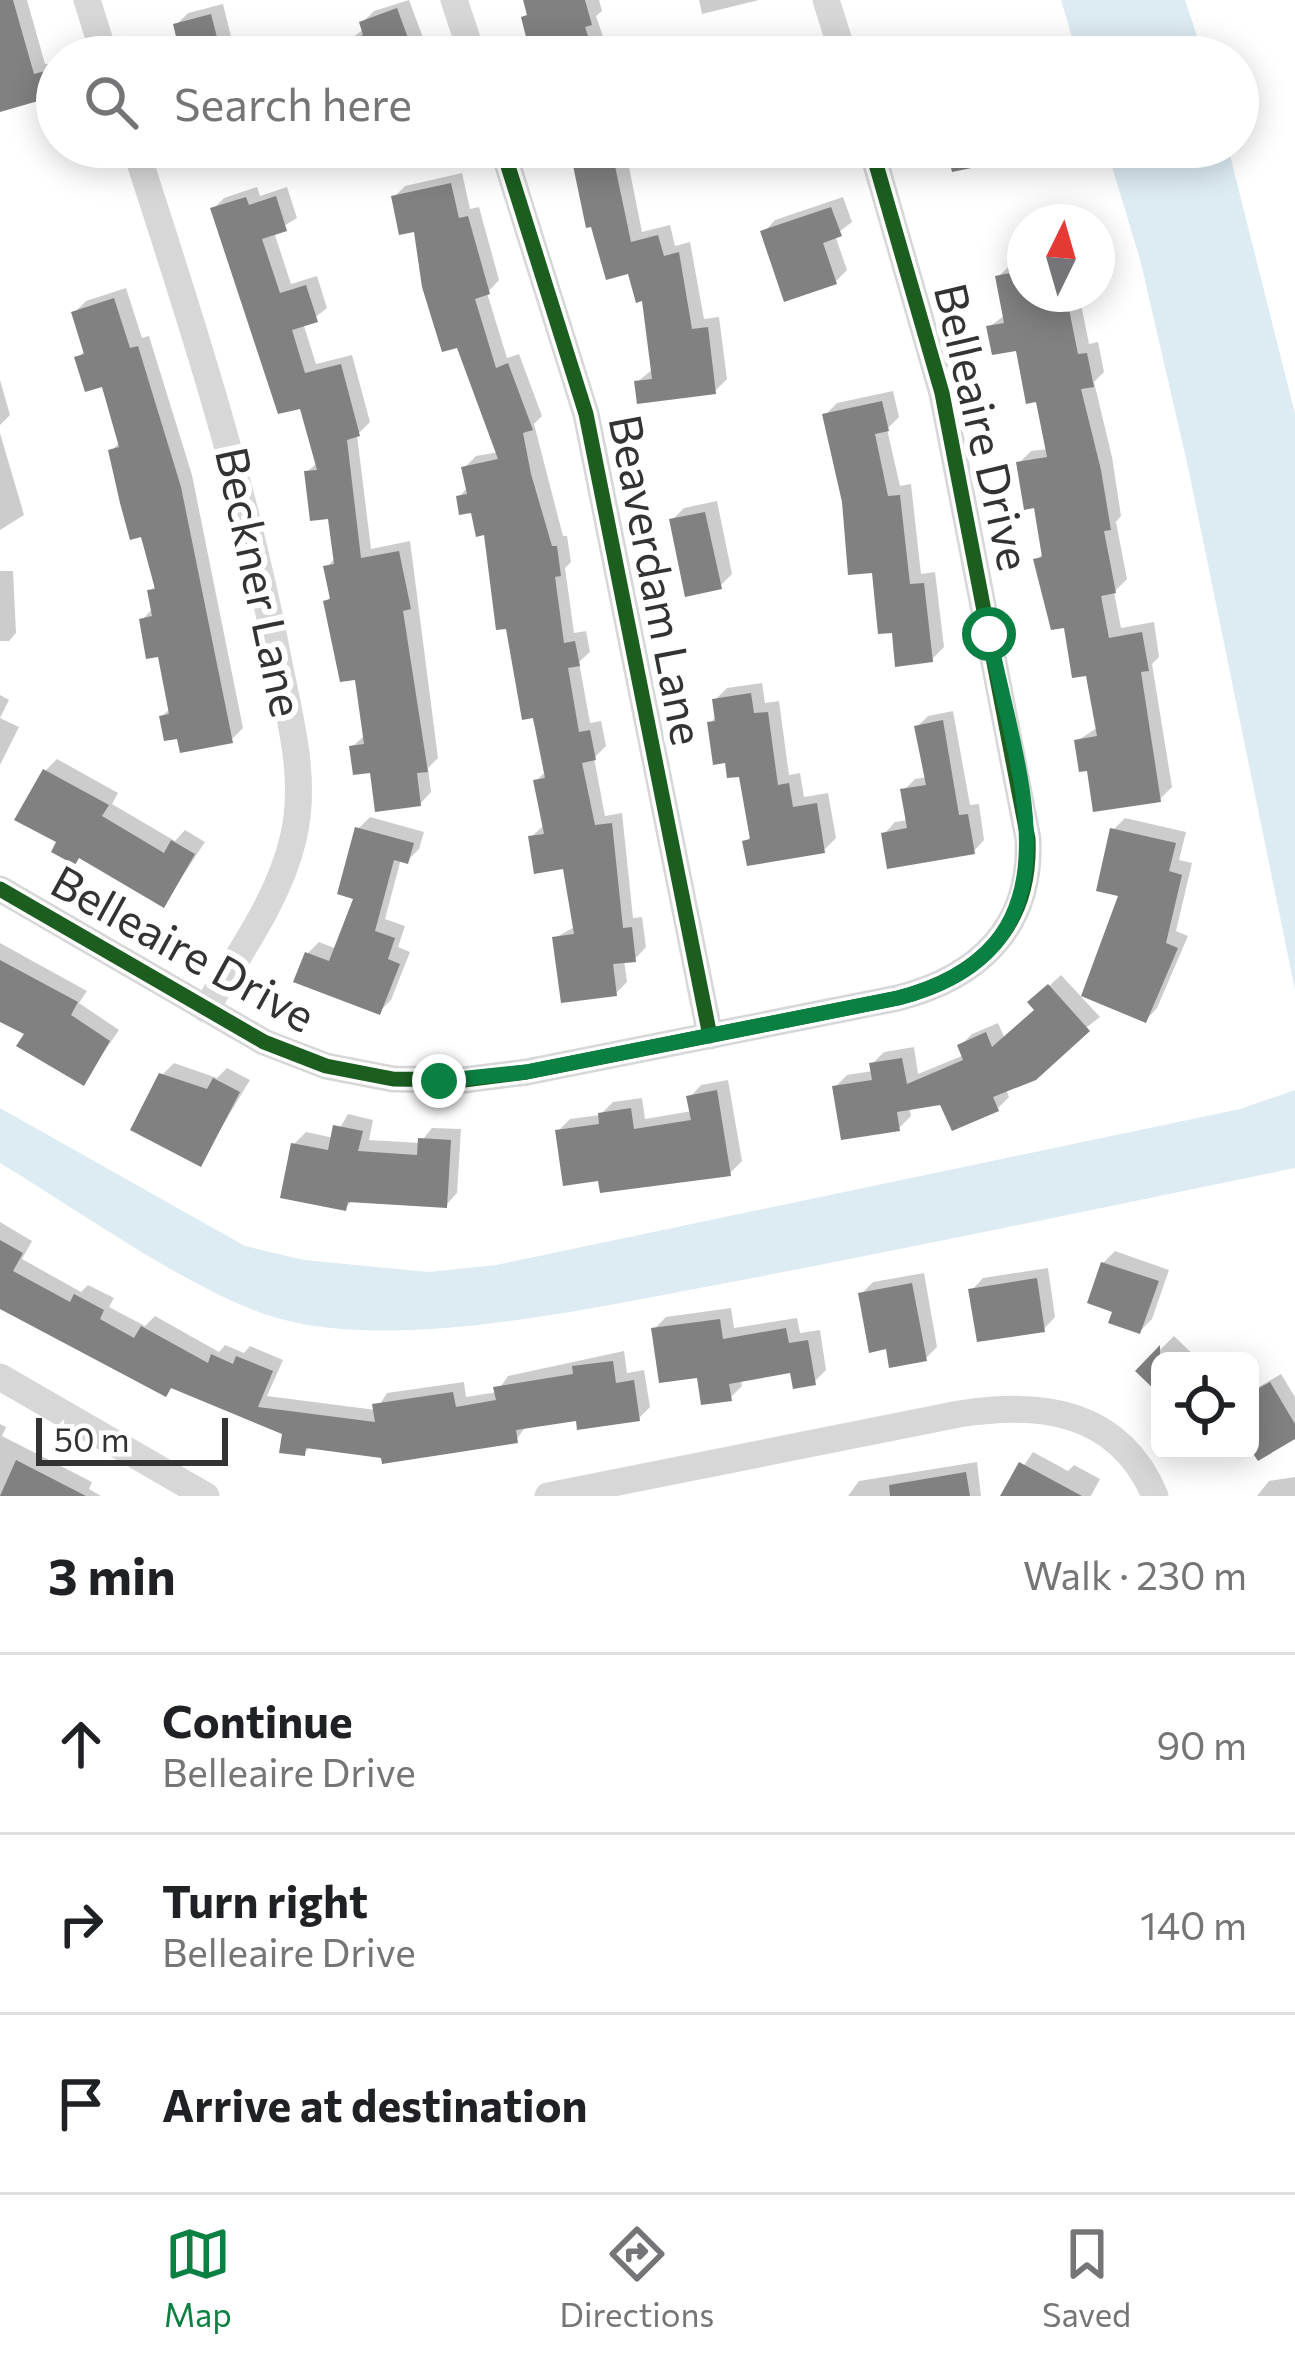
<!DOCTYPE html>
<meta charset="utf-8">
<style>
:root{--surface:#fff;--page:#f6f6f6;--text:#202124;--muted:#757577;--line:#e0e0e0;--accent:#0b8043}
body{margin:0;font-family:Commissioner,sans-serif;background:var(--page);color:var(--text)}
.controls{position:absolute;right:36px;bottom:36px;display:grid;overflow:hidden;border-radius:18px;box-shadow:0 6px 30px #0003}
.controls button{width:108px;height:108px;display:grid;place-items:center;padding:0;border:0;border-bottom:3px solid var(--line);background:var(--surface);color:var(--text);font:60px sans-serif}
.compass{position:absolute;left:1007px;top:204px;width:108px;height:108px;border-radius:50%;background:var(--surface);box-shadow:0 6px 30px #0003;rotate:5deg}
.scale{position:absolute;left:36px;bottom:30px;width:192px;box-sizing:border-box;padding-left:12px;border:6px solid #333;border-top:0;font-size:33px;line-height:42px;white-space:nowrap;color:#333;-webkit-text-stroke:9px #fff;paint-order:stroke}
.stop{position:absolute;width:36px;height:36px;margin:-27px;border:9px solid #0b8043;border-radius:50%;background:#fff}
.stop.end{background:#0b8043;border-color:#fff;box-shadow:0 3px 12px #0008}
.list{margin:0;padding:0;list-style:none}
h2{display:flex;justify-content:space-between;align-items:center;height:156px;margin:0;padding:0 48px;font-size:51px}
h2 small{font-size:39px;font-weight:400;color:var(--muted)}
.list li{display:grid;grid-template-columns:78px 1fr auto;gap:36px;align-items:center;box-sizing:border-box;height:180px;padding:0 48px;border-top:3px solid var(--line)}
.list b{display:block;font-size:45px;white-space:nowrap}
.list p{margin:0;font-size:39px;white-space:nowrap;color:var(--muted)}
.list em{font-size:39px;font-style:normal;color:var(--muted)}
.icon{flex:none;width:66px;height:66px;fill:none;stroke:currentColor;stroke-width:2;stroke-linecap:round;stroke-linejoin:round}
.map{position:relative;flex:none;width:1295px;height:1496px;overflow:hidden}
.search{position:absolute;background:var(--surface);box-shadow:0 6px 30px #0003;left:36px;right:36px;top:36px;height:132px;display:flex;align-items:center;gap:30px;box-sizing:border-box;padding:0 42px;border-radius:66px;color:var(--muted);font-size:45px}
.sheet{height:696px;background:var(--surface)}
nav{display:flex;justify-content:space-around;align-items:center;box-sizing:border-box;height:168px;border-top:3px solid var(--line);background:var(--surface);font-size:33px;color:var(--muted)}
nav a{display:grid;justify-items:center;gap:6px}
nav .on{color:var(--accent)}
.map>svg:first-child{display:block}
.water{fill:#ddebf3}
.shadow{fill:#0003}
.building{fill:#818181}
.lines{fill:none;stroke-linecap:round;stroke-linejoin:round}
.street{stroke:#d7d7d7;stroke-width:27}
.cycleway-casing{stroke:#fff;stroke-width:22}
.cycleway{stroke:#1b5e20;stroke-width:15}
.route{stroke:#0b8043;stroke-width:15}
.labels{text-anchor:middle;stroke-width:12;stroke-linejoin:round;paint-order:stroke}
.street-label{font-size:45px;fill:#333;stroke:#fff}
</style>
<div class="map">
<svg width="1295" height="1496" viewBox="0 0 1295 1496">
<rect width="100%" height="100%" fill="#fff"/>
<path class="water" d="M 1061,0 L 1185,0 L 1204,57 L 1078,57 Z
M 1106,147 L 1228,147 L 1295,414 L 1295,990 L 1188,467 L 1140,259 Z
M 1295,1090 L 1295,1168 C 1105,1207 916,1247 726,1283 C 601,1306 399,1353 277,1318 C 194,1294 77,1209 0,1163 L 0,1108 L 245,1246 L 304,1260 L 429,1272 L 496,1265 L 1240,1109 Z"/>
<path class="shadow" d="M 0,0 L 27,0 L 45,64 L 57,64 L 57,88 L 50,95 L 0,109 Z
M 409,0 L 428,51 L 422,57 L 347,57 L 342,45 L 364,29 L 362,23 L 374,11 Z
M 526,0 L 599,0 L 602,11 L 596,16 L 610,57 L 538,57 L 524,18 L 529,13 Z
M 699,0 L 759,0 L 702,14 Z
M 223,4 L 236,57 L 172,57 L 168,44 L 178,34 L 176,25 L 188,13 Z
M 784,36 L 790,57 L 725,57 L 731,51 Z
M 572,147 L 625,147 L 642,232 L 670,225 L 675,246 L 690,242 L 704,319 L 719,317 L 727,379 L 715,391 L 637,382 L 653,369 L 644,298 L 630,270 L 593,224 L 588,225 Z
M 936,147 L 995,147 L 996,150 L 984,162 Z
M 462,173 L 470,209 L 479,207 L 499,280 L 487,293 L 507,358 L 519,354 L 542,416 L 534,424 L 563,536 L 567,536 L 571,562 L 565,568 L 574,633 L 586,631 L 590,652 L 579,662 L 590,723 L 601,721 L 606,746 L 594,758 L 605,816 L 622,813 L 633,918 L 642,917 L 646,947 L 635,959 L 624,960 L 627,982 L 616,993 L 555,938 L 576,926 L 566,866 L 531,837 L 543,826 L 536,781 L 546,771 L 486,532 L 459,497 L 468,487 L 464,468 L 476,456 L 499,452 L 416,228 L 394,197 L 405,186 Z
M 257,187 L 260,196 L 287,187 L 297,218 L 274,232 L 291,284 L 317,276 L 327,308 L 304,326 L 316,364 L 352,355 L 370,422 L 357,435 L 371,549 L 410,541 L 438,758 L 428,768 L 431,792 L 420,804 L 373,770 L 352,747 L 364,736 L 357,676 L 326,602 L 332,595 L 327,567 L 336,557 L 331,515 L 307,472 L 318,462 L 302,405 L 213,209 L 224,198 Z
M 843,197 L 852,222 L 835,235 L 847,270 L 835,282 L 764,232 L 775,220 Z
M 1025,262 L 1025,294 L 1079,294 L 1089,344 L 1098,342 L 1104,372 L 1094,382 L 1112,457 L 1121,516 L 1116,522 L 1127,579 L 1114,592 L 1121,628 L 1154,622 L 1159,657 L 1152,664 L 1172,787 L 1160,799 L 1089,767 L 1077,741 L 1098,727 L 1089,672 L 1037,560 L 1044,552 L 1037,504 L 1019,463 L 1031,451 L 1049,449 L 1039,398 L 1018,347 L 989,327 L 1005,315 L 998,277 L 1010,265 Z
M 126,288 L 142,338 L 149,336 L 192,475 L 243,728 L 231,740 L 180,735 L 162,716 L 171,708 L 161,653 L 142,620 L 153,608 L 150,591 L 157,584 L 111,451 L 121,441 L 104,383 L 77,358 L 86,350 L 74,313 L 86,301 Z
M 0,380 L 10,415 L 0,425 Z
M 893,391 L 899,417 L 887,429 L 900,486 L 911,484 L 921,574 L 935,572 L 944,647 L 932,659 L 894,630 L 845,501 L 825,415 L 837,403 Z
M 0,433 L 24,515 L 0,530 Z
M 717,501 L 732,574 L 720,586 L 672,520 L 684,508 Z
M 0,571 L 13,571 L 16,633 L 9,641 L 0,641 Z
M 762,683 L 765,703 L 779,701 L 789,775 L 800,773 L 804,797 L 828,793 L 836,838 L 824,850 L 746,842 L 752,835 L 742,773 L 710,723 L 718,715 L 715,700 L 727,688 Z
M 0,695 L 9,700 L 0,718 L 19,727 L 0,765 Z
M 953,711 L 970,805 L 979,804 L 984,840 L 973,852 L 884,834 L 895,822 L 908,820 L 904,790 L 915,779 L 927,777 L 917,727 L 928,716 Z
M 57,759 L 118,793 L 112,804 L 175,841 L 185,830 L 205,842 L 164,904 L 45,771 Z
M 370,817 L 424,832 L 419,849 L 407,861 L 401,859 L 385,919 L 405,926 L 398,947 L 410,952 L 391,1000 L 379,1012 L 307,954 L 319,942 L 337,949 L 357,897 L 358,829 Z
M 1125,818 L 1186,832 L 1179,860 L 1192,863 L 1176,931 L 1188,936 L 1157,1008 L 1146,1020 L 1113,830 Z
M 0,943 L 87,991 L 79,1003 L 119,1030 L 83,1082 L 28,1032 L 0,1019 Z
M 1061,975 L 1100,1017 L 1006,1089 L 1009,1097 L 998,1108 L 942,1102 L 909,1107 L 911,1116 L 899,1128 L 835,1087 L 847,1075 L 873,1071 L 872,1064 L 884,1052 L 914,1047 L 918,1074 L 964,1055 L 960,1046 L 972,1034 L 998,1023 L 1005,1039 L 1038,1009 L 1032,1002 Z
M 174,1063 L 217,1078 L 227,1068 L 250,1080 L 200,1163 L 162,1075 Z
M 728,1080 L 742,1161 L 730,1173 L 601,1178 L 558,1131 L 570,1119 L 600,1115 L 613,1102 L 642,1098 L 645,1119 L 692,1111 L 690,1097 L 701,1085 Z
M 348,1114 L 373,1120 L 369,1140 L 420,1143 L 432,1128 L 461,1129 L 457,1193 L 446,1205 L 353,1200 L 345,1208 L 294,1144 L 306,1132 L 334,1138 Z
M 0,1222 L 32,1241 L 22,1259 L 81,1292 L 88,1285 L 114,1298 L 109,1307 L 145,1326 L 155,1316 L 219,1352 L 225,1345 L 244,1353 L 250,1346 L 283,1360 L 267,1396 L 376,1410 L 387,1393 L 464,1382 L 466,1397 L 497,1392 L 508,1376 L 624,1351 L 627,1373 L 644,1370 L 650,1407 L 638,1419 L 578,1417 L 527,1425 L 516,1440 L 383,1455 L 311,1446 L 304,1453 L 285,1432 L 173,1386 L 165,1394 L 0,1293 Z
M 1115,1251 L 1169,1270 L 1152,1319 L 1140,1331 L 1116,1310 L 1103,1263 Z
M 1048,1268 L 1055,1317 L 1044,1329 L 972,1290 L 983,1278 Z
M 924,1273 L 937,1347 L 925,1359 L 888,1346 L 861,1294 L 873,1282 Z
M 731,1308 L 734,1328 L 797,1318 L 800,1333 L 820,1330 L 826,1370 L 814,1382 L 792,1370 L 741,1379 L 742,1386 L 730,1398 L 654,1329 L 666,1317 Z
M 1174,1336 L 1200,1361 L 1160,1361 L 1160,1391 L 1139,1371 Z
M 1281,1374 L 1295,1397 L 1295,1436 L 1250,1443 L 1250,1392 Z
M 0,1424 L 6,1427 L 2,1436 L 92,1482 L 89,1489 L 101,1496 L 0,1496 Z
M 1033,1452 L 1068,1471 L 1074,1465 L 1100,1479 L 1091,1496 L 1003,1496 Z
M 977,1462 L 981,1496 L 848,1496 L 859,1481 Z
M 1295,1477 L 1295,1496 L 1257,1496 L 1269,1481 Z"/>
<path class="building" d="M 0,0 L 13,0 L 34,74 L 45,71 L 52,97 L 0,112 Z
M 523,0 L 585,0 L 592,25 L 585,27 L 595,57 L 531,57 L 521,17 L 527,15 Z
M 397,8 L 415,57 L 311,57 L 363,35 L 359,22 Z
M 211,14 L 222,57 L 181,57 L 173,24 Z
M 611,147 L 631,242 L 658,235 L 664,256 L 679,252 L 692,329 L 708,327 L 716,394 L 637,404 L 634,381 L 652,379 L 642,301 L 636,303 L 628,274 L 606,280 L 591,227 L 586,228 L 570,151 Z
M 946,147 L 982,147 L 986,165 L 952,172 Z
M 451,183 L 459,218 L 468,216 L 490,294 L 475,299 L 496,368 L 508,363 L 533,430 L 523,433 L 531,474 L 552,546 L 557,546 L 561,576 L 555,577 L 564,643 L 575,641 L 580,666 L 568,668 L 579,732 L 590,730 L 596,760 L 582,763 L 595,825 L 612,823 L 623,928 L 632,927 L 636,962 L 613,964 L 617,996 L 561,1003 L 552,937 L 574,934 L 563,869 L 534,874 L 528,836 L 544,834 L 533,780 L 545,778 L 533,718 L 522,720 L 506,629 L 496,630 L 484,535 L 476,537 L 471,513 L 459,515 L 456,496 L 467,494 L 461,467 L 498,459 L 457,348 L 442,352 L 422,287 L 414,232 L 399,235 L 391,196 Z
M 276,196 L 287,231 L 262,239 L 280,293 L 306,285 L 318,322 L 292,330 L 305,373 L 341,364 L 360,436 L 347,440 L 361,558 L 399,551 L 411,609 L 403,611 L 428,772 L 417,773 L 421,806 L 375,812 L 370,773 L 353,775 L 349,746 L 364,744 L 355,680 L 340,682 L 323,601 L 330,599 L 323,566 L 334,564 L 328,519 L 310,521 L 304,471 L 317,470 L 300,409 L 278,414 L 210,208 L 246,197 L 249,205 Z
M 831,207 L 842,236 L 823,243 L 837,284 L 784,302 L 760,231 Z
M 1025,270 L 1025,294 L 1066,294 L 1078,354 L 1087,353 L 1094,387 L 1081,389 L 1101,470 L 1111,530 L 1104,531 L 1116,593 L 1101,596 L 1109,638 L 1142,632 L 1149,671 L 1141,672 L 1161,802 L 1093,812 L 1087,771 L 1079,772 L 1074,740 L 1097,736 L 1086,676 L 1072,678 L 1064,628 L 1051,630 L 1033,559 L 1042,557 L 1034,508 L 1024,510 L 1016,462 L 1047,457 L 1036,402 L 1026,404 L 1016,351 L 992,355 L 986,326 L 1004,323 L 995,276 Z
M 114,298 L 130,348 L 138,346 L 181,487 L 233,743 L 180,753 L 177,739 L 164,741 L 159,716 L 169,714 L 158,657 L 146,659 L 139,619 L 152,616 L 147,590 L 155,589 L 141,537 L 130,540 L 120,503 L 108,450 L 119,447 L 102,387 L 85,392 L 74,357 L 84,354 L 71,312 Z
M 882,401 L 889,431 L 875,434 L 888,496 L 900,495 L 910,584 L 924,583 L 933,662 L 895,667 L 892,633 L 878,634 L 872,573 L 848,575 L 842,502 L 822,414 Z
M 705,512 L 722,589 L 685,597 L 669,519 Z
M 751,693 L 754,713 L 768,712 L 778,785 L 789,783 L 793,807 L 817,803 L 825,853 L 747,866 L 742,841 L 750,839 L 739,777 L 727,778 L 725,763 L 713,765 L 707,722 L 715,721 L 712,699 Z
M 943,720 L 959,815 L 968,814 L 975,854 L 887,869 L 881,833 L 907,828 L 900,789 L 926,785 L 914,726 Z
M 43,769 L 109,805 L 102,816 L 164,853 L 171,840 L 195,854 L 164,908 L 79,858 L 75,865 L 51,852 L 56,842 L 14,820 Z
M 355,827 L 414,843 L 408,864 L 394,860 L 375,931 L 395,938 L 388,959 L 400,964 L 380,1015 L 293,982 L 305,952 L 329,961 L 353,899 L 337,894 Z
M 1110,828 L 1176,843 L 1169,871 L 1182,875 L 1166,943 L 1178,948 L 1146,1023 L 1081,996 L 1118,896 L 1096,891 Z
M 0,960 L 78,1002 L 71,1015 L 110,1041 L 84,1086 L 16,1046 L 24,1034 L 0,1022 Z
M 1048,984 L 1090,1031 L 1036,1080 L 993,1097 L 999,1111 L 952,1131 L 940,1105 L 897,1112 L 900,1131 L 841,1140 L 832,1086 L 872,1080 L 869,1063 L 902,1058 L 907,1084 L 963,1060 L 957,1045 L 986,1032 L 992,1047 L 1034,1010 L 1027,1002 Z
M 159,1073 L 207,1089 L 213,1078 L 240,1092 L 201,1167 L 130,1130 Z
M 717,1090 L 731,1176 L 600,1193 L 598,1181 L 563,1186 L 555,1130 L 599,1124 L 598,1113 L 631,1108 L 634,1129 L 691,1120 L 686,1096 Z
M 333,1125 L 363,1131 L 358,1151 L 417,1155 L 418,1138 L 451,1140 L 447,1208 L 348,1202 L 346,1211 L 280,1198 L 291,1143 L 328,1150 Z
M 0,1240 L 23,1253 L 13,1271 L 70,1302 L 74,1294 L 104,1310 L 100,1319 L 134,1338 L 141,1326 L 208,1363 L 211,1354 L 233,1364 L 236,1356 L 273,1371 L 258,1407 L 375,1422 L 372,1404 L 453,1392 L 456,1407 L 496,1400 L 493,1387 L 573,1374 L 572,1366 L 613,1361 L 616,1383 L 634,1380 L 640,1421 L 577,1430 L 576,1421 L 516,1430 L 518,1443 L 382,1464 L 381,1458 L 306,1448 L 305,1456 L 279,1453 L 282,1434 L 171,1388 L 166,1397 L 0,1309 Z
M 1101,1262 L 1159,1281 L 1140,1334 L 1108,1323 L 1112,1312 L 1087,1303 Z
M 1037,1278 L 1045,1332 L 977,1342 L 968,1289 Z
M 912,1283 L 927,1361 L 889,1368 L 886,1349 L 869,1353 L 858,1293 Z
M 720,1319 L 723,1339 L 786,1328 L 789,1343 L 808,1340 L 816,1385 L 793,1389 L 790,1373 L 729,1384 L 732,1401 L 701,1405 L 697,1378 L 659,1383 L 651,1328 Z
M 1160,1345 L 1160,1395 L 1135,1371 Z
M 1270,1382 L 1295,1424 L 1295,1439 L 1258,1461 L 1250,1449 L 1250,1393 Z
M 16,1460 L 86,1496 L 0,1496 Z
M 1019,1462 L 1082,1496 L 1000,1496 Z
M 966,1472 L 970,1496 L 890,1496 L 889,1485 Z"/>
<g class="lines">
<path class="street" d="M 87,0 L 105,57
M 454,0 L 473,57
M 826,0 L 844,57
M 135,147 C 190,316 244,483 278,658 C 289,716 308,779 293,839 C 279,900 237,956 206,1009
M 502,147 L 586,414 L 710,1036
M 0,889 L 264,1042 L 326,1066 L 393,1079 L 464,1080 L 527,1072 L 898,998 C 979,977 1032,927 1028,839 L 942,393 L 871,147
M 0,1377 L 206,1496
M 548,1496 L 959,1414 C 1040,1401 1119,1410 1155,1496"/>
<defs>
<path id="cycleway" d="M 502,147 L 586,414 L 710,1036
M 0,889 L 264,1042 L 326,1066 L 393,1079 L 464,1080 L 527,1072 L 898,998 C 979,977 1032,927 1028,839 L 942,393 L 871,147"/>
</defs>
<use href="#cycleway" class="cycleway-casing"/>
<use href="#cycleway" class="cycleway"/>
</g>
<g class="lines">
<path class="route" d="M 439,1081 L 526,1072 L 898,998 C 1091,949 1017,775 989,634"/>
</g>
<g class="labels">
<g class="street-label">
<text transform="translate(982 427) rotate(77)" y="16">Belleaire Drive</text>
<text transform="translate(656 580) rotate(79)" y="16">Beaverdam Lane</text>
<text transform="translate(259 582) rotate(78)" y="16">Beckner Lane</text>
<text transform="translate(183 949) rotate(29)" y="16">Belleaire Drive</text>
</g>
</g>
</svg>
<div class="controls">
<button><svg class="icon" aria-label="locate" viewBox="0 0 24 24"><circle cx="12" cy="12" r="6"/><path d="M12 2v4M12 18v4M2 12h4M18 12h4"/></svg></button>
</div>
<svg class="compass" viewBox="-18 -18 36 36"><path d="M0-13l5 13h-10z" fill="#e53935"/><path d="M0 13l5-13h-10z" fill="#757577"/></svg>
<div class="scale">50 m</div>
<div class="stop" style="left:989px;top:634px"></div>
<div class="stop end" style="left:439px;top:1081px"></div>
<div class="search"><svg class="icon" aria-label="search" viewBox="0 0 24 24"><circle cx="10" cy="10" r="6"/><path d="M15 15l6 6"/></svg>Search here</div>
</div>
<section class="sheet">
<h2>3 min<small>Walk · 230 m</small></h2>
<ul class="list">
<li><svg class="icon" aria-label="ahead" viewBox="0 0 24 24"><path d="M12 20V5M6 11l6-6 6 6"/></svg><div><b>Continue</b><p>Belleaire Drive</p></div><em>90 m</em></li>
<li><svg class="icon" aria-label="right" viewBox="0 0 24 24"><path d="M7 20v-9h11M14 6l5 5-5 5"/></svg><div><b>Turn right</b><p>Belleaire Drive</p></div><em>140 m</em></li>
<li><svg class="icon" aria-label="arrive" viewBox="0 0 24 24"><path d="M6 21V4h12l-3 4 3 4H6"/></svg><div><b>Arrive at destination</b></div></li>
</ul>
</section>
<nav>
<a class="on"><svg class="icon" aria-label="map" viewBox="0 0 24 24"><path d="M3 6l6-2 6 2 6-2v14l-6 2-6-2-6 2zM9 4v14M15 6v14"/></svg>Map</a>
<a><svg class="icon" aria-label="directions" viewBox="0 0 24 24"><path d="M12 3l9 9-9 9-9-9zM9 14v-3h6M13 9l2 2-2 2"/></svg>Directions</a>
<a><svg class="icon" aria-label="saved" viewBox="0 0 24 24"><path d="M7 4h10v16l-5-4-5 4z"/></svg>Saved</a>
</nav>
